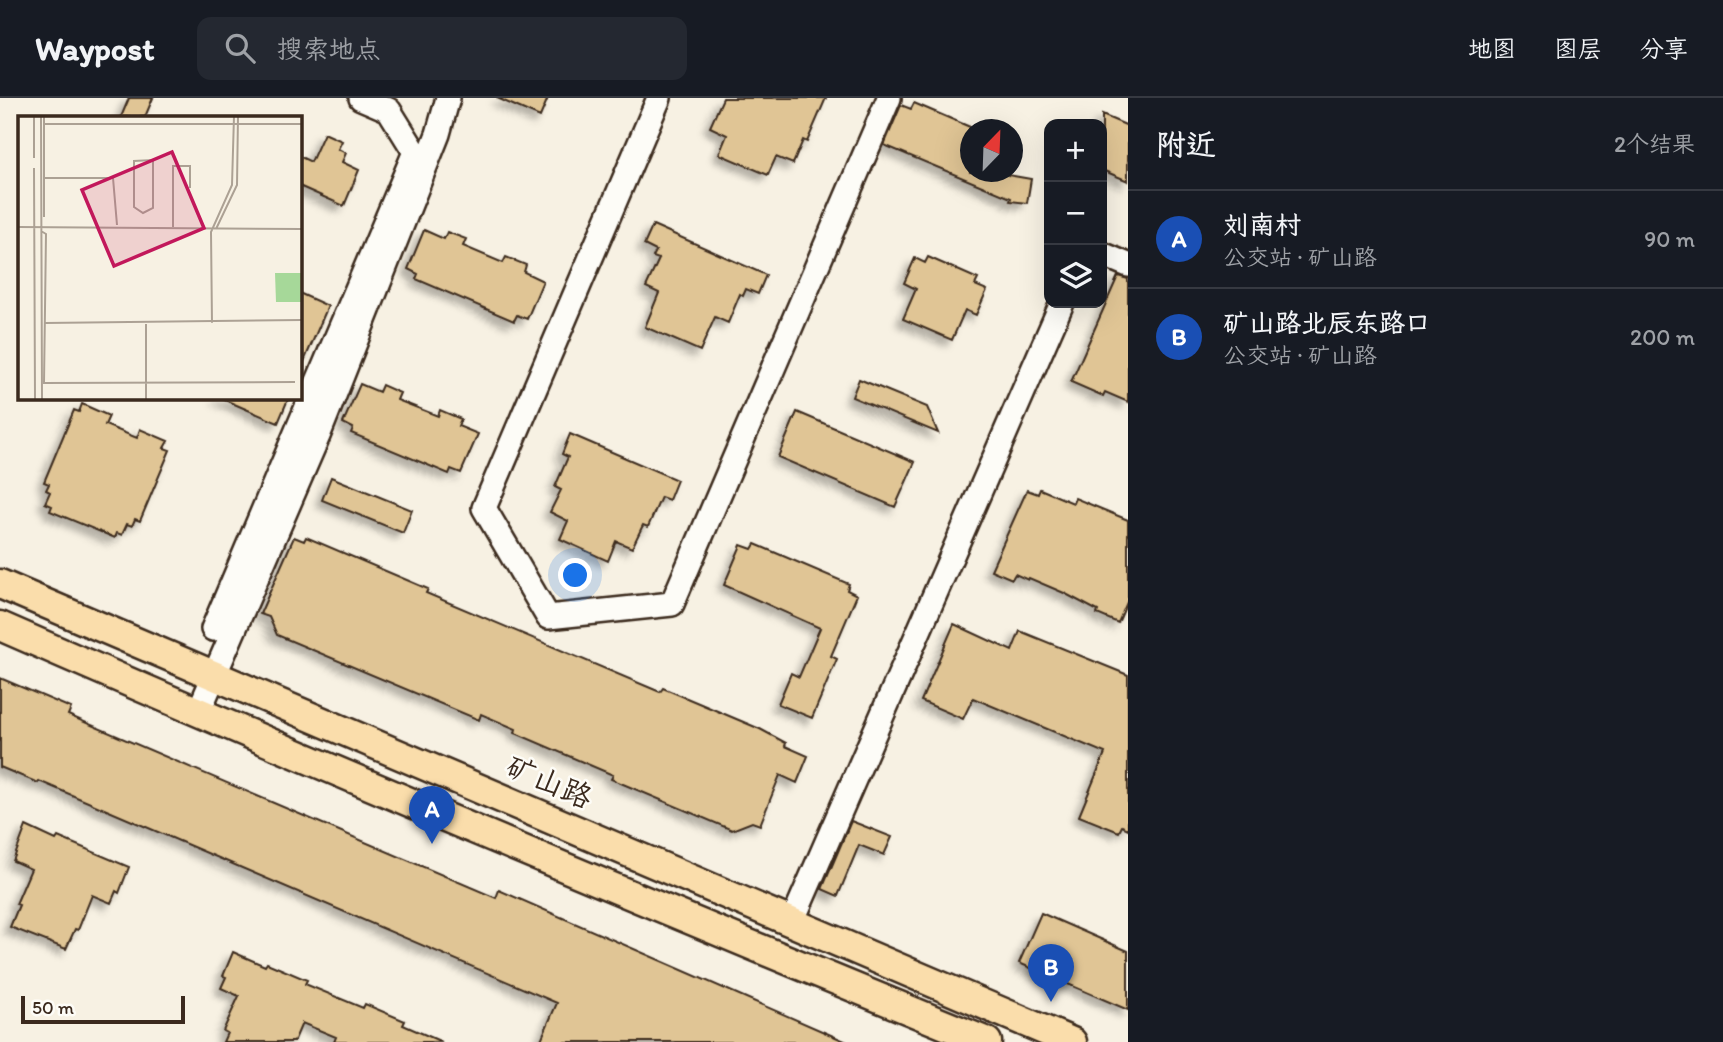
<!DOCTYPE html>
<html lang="zh">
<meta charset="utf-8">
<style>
:root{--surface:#171b24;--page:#242831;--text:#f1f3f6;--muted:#9ea1a6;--line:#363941;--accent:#8c9099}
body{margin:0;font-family:Itim,"LXGW WenKai TC",sans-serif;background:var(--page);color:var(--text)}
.controls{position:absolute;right:21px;top:21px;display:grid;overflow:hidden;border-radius:14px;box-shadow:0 7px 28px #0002}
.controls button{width:63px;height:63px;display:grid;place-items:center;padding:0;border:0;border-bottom:2px solid var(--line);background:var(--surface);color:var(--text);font:35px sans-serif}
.compass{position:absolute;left:960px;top:21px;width:63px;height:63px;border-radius:50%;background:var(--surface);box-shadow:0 7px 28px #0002;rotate:23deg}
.scale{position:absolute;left:21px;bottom:18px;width:164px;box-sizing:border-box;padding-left:7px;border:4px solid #3b2a1e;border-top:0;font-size:19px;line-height:24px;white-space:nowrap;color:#3b2a1e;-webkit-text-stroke:5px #fdfcf7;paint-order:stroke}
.you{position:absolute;left:576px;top:478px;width:24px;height:24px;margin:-18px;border:5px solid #fff;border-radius:50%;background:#1a73e8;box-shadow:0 0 0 10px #1a73e833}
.badge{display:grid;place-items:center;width:46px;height:46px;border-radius:50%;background:var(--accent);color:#fff;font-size:23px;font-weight:700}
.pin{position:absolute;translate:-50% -58px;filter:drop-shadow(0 2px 4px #0008)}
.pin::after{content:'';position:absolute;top:37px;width:24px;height:21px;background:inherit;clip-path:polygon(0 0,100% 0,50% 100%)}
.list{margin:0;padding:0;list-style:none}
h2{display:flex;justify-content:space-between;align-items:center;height:91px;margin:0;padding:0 28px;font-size:30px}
h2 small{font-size:23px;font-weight:400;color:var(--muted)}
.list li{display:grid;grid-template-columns:46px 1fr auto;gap:21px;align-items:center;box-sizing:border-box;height:98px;padding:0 28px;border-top:2px solid var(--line)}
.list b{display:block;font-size:26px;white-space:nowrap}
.list p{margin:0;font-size:23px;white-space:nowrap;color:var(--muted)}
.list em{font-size:23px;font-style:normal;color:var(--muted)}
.icon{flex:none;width:38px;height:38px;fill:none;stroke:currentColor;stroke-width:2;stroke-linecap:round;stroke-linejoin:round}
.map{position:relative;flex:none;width:1128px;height:944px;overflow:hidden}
header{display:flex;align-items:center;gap:42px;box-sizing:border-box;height:98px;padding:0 35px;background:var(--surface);border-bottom:2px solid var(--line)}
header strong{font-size:33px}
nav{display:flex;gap:38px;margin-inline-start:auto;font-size:24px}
.search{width:490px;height:63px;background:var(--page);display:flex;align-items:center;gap:18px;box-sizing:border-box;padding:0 24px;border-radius:14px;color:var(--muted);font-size:26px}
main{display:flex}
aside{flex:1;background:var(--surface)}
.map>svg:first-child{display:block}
.building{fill:#e0c595;stroke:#3b2a1e;stroke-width:2;filter:url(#shadow)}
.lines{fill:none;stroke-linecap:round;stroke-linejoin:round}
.minor-casing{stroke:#3b2a1e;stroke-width:28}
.major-casing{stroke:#3b2a1e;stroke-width:33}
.minor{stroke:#fdfcf7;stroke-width:23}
.major{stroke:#faddab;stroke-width:28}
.labels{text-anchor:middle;stroke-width:5;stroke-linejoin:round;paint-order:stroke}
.street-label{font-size:30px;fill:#3b2a1e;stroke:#fdfcf7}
.inset-road{fill:none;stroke:#aca194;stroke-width:2}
.view{fill:#c2185b;fill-opacity:0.15;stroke:#c2185b;stroke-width:3.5}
.inset-edge{fill:none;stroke:#3b2a1e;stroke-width:3.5}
</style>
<header>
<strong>Waypost</strong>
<div class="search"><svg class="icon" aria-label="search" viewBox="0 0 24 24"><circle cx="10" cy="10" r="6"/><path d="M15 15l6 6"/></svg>搜索地点</div>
<nav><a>地图</a><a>图层</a><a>分享</a></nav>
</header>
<main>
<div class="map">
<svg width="1128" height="944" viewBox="0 0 1128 944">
<defs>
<filter id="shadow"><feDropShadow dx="-6" dy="6" stdDeviation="3.5" flood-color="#0004"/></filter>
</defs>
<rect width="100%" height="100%" fill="#f7f1e3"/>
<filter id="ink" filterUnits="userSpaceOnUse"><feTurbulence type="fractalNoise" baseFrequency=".0143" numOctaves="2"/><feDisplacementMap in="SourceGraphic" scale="14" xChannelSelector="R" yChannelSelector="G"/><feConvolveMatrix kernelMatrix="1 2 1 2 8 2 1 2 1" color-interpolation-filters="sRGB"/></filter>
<g filter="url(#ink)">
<path class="building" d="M 129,0 L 153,0 L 145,19 L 121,19 Z
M 497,0 L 548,0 L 540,19 Z
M 723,0 L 826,0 L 807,44 L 803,42 L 793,66 L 776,59 L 768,77 L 719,56 L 727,37 L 710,29 Z
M 914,5 L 970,29 L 970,74 L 1010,74 L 1008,77 L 1031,81 L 1027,105 L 1010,103 L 1011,100 L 884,47 L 901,7 L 911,11 Z
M 1102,17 L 1128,28 L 1128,83 L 1102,72 Z
M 324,35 L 342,43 L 338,51 L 346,55 L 342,64 L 359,72 L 344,108 L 299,88 L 299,58 L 311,64 Z
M 653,127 L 766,177 L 758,196 L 746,191 L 743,198 L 740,196 L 728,225 L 715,219 L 700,253 L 645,229 L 659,195 L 646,189 L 659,161 L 653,159 L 656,153 L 644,147 Z
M 424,132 L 444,141 L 447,134 L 466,141 L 463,148 L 503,165 L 506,159 L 526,167 L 524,174 L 543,183 L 527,221 L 517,217 L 514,223 L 416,181 L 418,176 L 408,171 Z
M 928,159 L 978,181 L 975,187 L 987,192 L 976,217 L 965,212 L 952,242 L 903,221 L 916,191 L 904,185 L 915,160 L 925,165 Z
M 1118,178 L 1128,181 L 1128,304 L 1105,294 L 1103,298 L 1071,284 Z
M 299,195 L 328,208 L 299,275 Z
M 859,281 L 927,309 L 938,335 L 852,299 Z
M 360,286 L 379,294 L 382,287 L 400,295 L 397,302 L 438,318 L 440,312 L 461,321 L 458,328 L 478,336 L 461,375 L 451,371 L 449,376 L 351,335 L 353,330 L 343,325 Z
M 218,299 L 289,299 L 278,325 Z
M 82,306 L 109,318 L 105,327 L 137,340 L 140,331 L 168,343 L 164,350 L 170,352 L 140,423 L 135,421 L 132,428 L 127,426 L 122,437 L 117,435 L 115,440 L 50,413 L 52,408 L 45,405 L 50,394 L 46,392 L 49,386 L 44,384 L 74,312 L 79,314 Z
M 797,314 L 915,364 L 895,409 L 778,359 Z
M 570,336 L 677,382 L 669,402 L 661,399 L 648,429 L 643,427 L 632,450 L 616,443 L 608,463 L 560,441 L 568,423 L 550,414 L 561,392 L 555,389 L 568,359 L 562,356 Z
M 331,379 L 412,412 L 403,435 L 322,402 Z
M 1040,391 L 1073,405 L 1075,400 L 1128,422 L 1128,502 L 1118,525 L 1097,516 L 1098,513 L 1064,495 L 1029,480 L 1028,482 L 1015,476 L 1012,481 L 991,472 L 1027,392 L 1038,396 Z
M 294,439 L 304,443 L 306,439 L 428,491 L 426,495 L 660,594 L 663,590 L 760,631 L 786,645 L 785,648 L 808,658 L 797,685 L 780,677 L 760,727 L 752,724 L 732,732 L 611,681 L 613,677 L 515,635 L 516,631 L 481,616 L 479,622 L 277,537 L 269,519 L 260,516 Z
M 755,446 L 849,486 L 847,492 L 857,497 L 831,558 L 837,561 L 812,620 L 778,606 L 791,575 L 799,579 L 820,530 L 724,487 L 741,447 L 752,451 Z
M 954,526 L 1012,553 L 1020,533 L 1128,577 L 1128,731 L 1122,728 L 1119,734 L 1079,718 L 1105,655 L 973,600 L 963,621 L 921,603 Z
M 0,580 L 71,610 L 68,617 L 496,800 L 499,792 L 847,944 L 540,944 L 557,905 L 39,683 L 38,685 L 0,669 Z
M 851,723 L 892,739 L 884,757 L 859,747 L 838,798 L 822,791 Z
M 26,728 L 56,742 L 58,739 L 129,769 L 119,795 L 116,793 L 111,805 L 92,797 L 78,832 L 75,831 L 66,851 L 10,829 L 19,807 L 16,806 L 31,771 L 13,763 Z
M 1041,815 L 1128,853 L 1128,912 L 1019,865 Z
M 233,854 L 265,868 L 267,865 L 307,882 L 305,886 L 363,910 L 365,906 L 405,923 L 403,927 L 442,944 L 334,944 L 336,939 L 302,925 L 294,944 L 223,944 L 227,935 L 223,933 L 239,898 L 221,890 L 226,879 L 223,878 Z"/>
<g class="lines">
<defs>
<path id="minor" d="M 659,0 L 484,410 L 548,519 L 672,506 L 889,0
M 1102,156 L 1128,167
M 213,531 L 415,54 L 389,12 L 361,0
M 198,615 L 318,338 L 438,36 L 448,0
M 792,824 L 1062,205"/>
<path id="major" d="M 0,486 L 1072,944
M 0,528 C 327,671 657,809 987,944"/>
</defs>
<use href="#minor" class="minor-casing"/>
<use href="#major" class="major-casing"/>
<use href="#minor" class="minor"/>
<use href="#major" class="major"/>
</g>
</g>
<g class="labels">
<g class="street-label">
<text transform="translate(549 684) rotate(23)" y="10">矿山路</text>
</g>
</g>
<g transform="translate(18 18)">
<rect width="284" height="284" fill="#f7f1e3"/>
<path d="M 257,157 L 283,157 L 283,186 L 258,186 Z" fill="#a6d899"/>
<path class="inset-road" d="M 16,0 L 16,42M 23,0 L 24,283M 27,8 L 284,8M 135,44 L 135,92 L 125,97 L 116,91 L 116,45 ZM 16,52 L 17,283M 26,62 L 95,62 L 99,109M 26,101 L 26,0M 0,111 L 284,113M 155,111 L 155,50 L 172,50 L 172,72M 198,113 L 219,69 L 220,0M 23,115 L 28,118 L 26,267 L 277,266M 27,207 L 284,204M 194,207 L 193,116 L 214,69 L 216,0M 128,283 L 128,208"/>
<path class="view" d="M 154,36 L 186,112 L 96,150 L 64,74 Z"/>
<rect width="284" height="284" class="inset-edge"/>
</g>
</svg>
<div class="controls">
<button>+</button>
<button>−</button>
<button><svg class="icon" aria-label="layers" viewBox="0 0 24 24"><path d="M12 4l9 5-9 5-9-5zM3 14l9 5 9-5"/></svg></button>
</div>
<svg class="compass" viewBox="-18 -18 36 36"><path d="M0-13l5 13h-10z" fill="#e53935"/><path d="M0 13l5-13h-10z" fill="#9ea1a6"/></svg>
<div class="scale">50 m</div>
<div class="you"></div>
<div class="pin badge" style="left:432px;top:746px;background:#1a4fb4">A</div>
<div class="pin badge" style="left:1051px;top:904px;background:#1a4fb4">B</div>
</div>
<aside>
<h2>附近<small>2个结果</small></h2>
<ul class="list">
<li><span class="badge" style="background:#1a4fb4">A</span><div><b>刘南村</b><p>公交站 · 矿山路</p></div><em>90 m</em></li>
<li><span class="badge" style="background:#1a4fb4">B</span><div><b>矿山路北辰东路口</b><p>公交站 · 矿山路</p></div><em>200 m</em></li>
</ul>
</aside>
</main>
